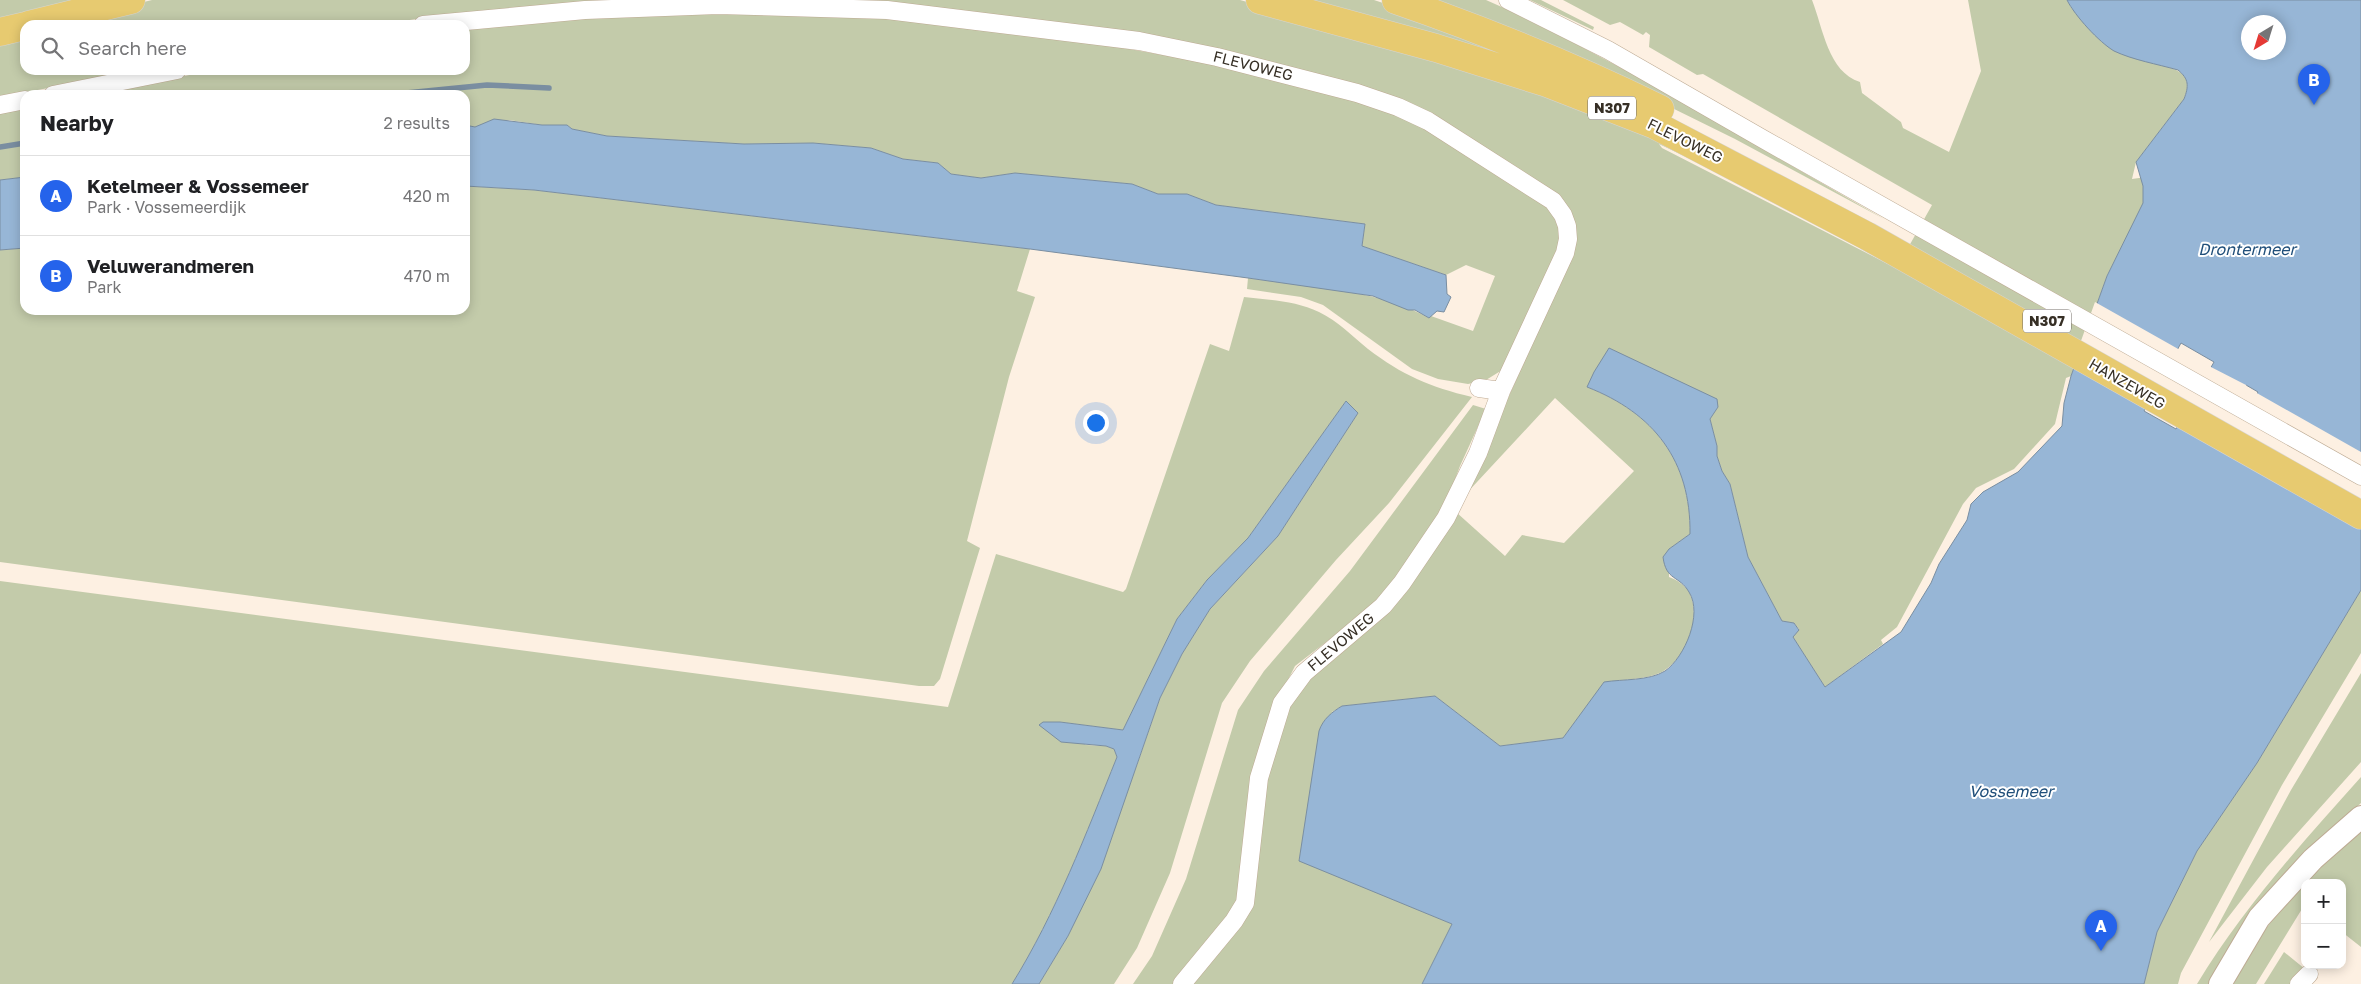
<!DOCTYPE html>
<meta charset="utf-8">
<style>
:root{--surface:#fff;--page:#f2f2f2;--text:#202124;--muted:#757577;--line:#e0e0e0;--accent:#2563eb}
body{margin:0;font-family:"Golos Text",sans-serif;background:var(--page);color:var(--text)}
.controls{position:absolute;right:15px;bottom:15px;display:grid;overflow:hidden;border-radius:10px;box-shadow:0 2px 12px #0003}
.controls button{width:45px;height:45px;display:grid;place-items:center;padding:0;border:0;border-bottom:1px solid var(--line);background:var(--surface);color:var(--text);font:25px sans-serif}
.compass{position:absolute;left:2241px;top:15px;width:45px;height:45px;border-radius:50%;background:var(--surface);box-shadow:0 2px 12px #0003;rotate:218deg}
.you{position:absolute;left:1095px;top:422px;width:18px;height:18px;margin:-12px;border:4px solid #fff;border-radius:50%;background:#1a73e8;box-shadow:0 0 0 8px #1a73e833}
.badge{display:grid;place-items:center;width:32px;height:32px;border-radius:50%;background:var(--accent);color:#fff;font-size:16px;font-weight:700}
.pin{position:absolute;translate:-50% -41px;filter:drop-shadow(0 1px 2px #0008)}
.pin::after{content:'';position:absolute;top:26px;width:18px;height:15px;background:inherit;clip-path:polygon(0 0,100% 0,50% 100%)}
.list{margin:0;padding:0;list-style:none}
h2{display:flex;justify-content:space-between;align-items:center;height:65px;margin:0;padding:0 20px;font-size:21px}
h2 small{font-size:16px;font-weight:400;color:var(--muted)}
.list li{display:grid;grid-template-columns:32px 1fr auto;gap:15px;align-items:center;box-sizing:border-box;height:80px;padding:0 20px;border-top:1px solid var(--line)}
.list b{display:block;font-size:19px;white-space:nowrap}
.list p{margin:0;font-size:16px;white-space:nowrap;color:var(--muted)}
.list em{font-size:16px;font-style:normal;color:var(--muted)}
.icon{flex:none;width:28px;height:28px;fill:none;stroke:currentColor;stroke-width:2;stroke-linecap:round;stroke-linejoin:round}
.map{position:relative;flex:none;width:2361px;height:984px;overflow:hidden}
.search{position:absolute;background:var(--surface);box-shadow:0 2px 12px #0003;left:20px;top:20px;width:450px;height:55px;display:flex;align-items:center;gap:12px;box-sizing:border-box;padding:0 18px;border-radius:15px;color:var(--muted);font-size:19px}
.panel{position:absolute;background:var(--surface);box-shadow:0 2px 12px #0003;left:20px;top:90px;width:450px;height:225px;border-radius:15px}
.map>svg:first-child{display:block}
.green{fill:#c3cbaa;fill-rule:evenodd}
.water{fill:#97b6d6;stroke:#7a8ea1;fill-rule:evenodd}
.pier{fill:#fdf0e2}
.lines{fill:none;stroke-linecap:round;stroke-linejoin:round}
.stream{stroke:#7a8ea1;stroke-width:5.5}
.minor-casing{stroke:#bdaa93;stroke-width:19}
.tertiary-casing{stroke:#bdaa93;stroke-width:24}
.trunk-casing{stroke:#d7d5d3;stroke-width:29}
.minor{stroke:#fff;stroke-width:18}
.tertiary{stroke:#fff;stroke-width:22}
.trunk{stroke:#e7ca70;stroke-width:28}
.labels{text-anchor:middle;stroke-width:4;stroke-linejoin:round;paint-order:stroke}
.shield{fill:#fff;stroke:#726d66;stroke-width:1}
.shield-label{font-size:14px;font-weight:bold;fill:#362f25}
.street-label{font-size:15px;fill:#362f25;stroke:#fff}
.water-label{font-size:16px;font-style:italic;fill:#204f7a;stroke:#fff}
</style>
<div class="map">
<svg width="2361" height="984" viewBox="0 0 2361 984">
<rect width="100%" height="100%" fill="#fdf0e2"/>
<path class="green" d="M 0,0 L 98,0 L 0,25 Z
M 152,0 L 634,0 L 436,16 L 377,25 L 50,25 Z
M 823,0 L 1240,0 L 1359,33 L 1599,110 L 1699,163 L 1659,144 L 1662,148 L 1888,264 L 1890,259 L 1899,264 L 1932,205 L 1703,74 L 1697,75 L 1649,47 L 1650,35 L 1646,32 L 1643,35 L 1620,22 L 1610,25 L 1563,0 L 1812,0 C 1823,28 1828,72 1860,82 L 1862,93 L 1901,122 L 1903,128 L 1949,152 L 1981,71 L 1968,0 L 2067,0 L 2072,9 L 2071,0 L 2361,0 L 2361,143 L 2173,68 L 2151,62 C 2172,69 2196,70 2184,99 L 2136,162 L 2132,179 L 2146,177 L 2160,180 L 2142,207 L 2107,276 L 2071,376 L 2066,378 L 2055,424 L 2014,469 L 1976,488 L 1963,504 L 1897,627 L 1881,640 L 1883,644 L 1825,687 L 1793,637 L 1799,629 L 1794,623 L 1782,621 L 1748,557 L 1730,484 L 1722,471 L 1717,456 L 1717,446 L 1710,419 L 1718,407 L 1587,387 C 1654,413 1691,461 1690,534 L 1669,549 L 1669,577 C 1677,580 1687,586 1690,594 C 1701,619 1687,655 1665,670 C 1651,680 1621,679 1604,683 L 1563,738 L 1500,746 L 1435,696 L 1342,706 L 1332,712 L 1299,860 L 1452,924 L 1422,984 L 1190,984 L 1251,906 L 1265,791 L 1278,729 L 1298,686 L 1371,623 L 1456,512 L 1505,556 L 1522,535 L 1564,543 L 1634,471 L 1555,398 L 1464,496 L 1565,271 L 1574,226 L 1460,132 L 1107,29 L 953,9 ZM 2248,22 L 2278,22 L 2278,52 L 2248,52 Z
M 1288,0 L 1374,0 L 1419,15 L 1567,74 Z
M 1415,0 L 1486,0 L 1531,20 L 1638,77 L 1884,219 L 1735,139 L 1662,103 Z
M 1530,0 L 1541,0 L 1594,27 L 1593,30 Z
M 690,12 L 905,19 L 1046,34 L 1218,65 L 1373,106 L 1422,127 L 1545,203 L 1559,222 L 1559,244 L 1507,367 L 1486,380 L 1468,384 L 1438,379 L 1412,369 L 1323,305 L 1301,297 L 1247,289 L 1248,278 C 1307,287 1374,288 1429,318 L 1431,316 L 1473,331 L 1495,276 L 1466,265 L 1446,275 L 1362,246 L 1365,224 L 1216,205 L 1187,194 L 1158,194 L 1132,184 L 1015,173 L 981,178 L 951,174 L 938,163 L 903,159 L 871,148 L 813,143 L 744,144 L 607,136 L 572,129 L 567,125 L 542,125 L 509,120 L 475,127 L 465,125 L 465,95 L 91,95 L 214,70 L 465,70 L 465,27 L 574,17 Z
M 25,31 L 25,70 L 145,70 L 0,97 L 0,38 Z
M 25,107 L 25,177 L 0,180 L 0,111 Z
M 465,186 L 534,190 L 1030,249 L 1017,291 L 1035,297 L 1009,377 L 967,541 L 980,548 L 940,679 L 934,686 L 919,686 L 0,562 L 0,250 L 25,248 L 25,310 L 465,310 Z
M 1244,297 C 1269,300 1296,301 1319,312 C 1338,321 1352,336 1368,349 C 1402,375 1430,387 1472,397 L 1389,503 L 1336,560 L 1250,661 L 1222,703 L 1170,873 L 1137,948 L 1114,984 L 1039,984 L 1068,936 L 1136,768 L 1160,698 L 1182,654 L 1210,609 L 1278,536 L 1358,413 L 1346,401 L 1248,538 L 1207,580 L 1177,619 L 1123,730 L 1060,722 L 1086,745 L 1106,746 L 1114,749 L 1117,757 C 1086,834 1056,913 1012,984 L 0,984 L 0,581 L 948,707 L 996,554 L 1123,592 L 1126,589 L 1210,344 L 1229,351 Z
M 1473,405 L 1486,409 L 1460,466 L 1444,509 L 1378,602 L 1295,666 L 1281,694 L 1239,906 L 1176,984 L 1133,984 L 1152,956 L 1186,879 L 1238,710 L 1264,671 L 1350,571 Z
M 2361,590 L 2361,653 L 2282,785 L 2181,973 L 2178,984 L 2144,984 L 2157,932 L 2197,851 L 2257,763 Z
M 2361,673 L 2361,762 L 2267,867 L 2209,942 L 2291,790 Z
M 2361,777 L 2361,803 L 2304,857 L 2211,984 L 2197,984 C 2244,907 2301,844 2361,777 Z
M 2361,827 L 2361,947 L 2342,932 L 2342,883 L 2305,883 L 2305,904 L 2256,984 L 2230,984 C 2264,925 2308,871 2361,827 Z
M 2284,952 L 2305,969 L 2291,984 L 2264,984 Z"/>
<path class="water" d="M 2067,0 L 2361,0 L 2361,483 L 2342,517 L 2361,510 L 2361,590 L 2257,763 L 2197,851 L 2157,932 L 2144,984 L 1422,984 L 1452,924 L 1299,861 L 1319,731 C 1323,719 1332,712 1342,706 L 1435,696 L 1500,746 L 1563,738 L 1604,682 C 1623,679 1649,681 1665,671 C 1685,657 1703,614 1689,592 C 1679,575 1666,581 1663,557 L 1669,549 L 1690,534 C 1691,461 1654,413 1587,387 L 1594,372 L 1609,348 L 1717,399 L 1718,407 L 1710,419 L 1717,446 L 1717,456 L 1722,471 L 1730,484 L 1748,557 L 1782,621 L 1794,623 L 1799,630 L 1793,637 L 1825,687 L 1901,632 L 1931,583 L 1939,564 L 1967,520 L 1971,504 L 1983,492 L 2018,472 L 2062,426 L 2064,403 L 2071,376 L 2107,276 L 2143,203 L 2143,186 L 2136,162 L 2184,99 C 2189,86 2189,79 2178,70 C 2157,64 2133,60 2114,51 C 2099,42 2075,16 2067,0 ZM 2248,22 L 2278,22 L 2278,52 L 2248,52 ZM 2181,343 L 2214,362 L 2176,429 L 2144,411 ZM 2246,385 L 2258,392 L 2224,451 L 2213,445 Z
M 494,119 L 542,125 L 567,125 L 572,129 L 607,136 L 744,144 L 813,143 L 871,148 L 903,159 L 938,163 L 951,174 L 981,178 L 1015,173 L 1132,184 L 1158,194 L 1187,194 L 1216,205 L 1365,224 L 1362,246 L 1446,275 L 1447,294 L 1451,297 L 1444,312 L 1437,311 L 1429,318 L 1415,310 L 1408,310 L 1373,296 L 1248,278 L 1030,249 L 534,190 L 465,186 L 465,125 L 475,127 Z
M 25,177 L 25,248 L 0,250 L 0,180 Z
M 1346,401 L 1358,413 L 1278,536 L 1210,609 L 1182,654 L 1160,698 L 1101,869 L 1068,936 L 1039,984 L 1012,984 C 1056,913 1086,834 1117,757 L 1114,749 L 1106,746 L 1061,742 L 1039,725 L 1043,722 L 1060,722 L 1123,730 L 1177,619 L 1207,580 L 1248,538 Z"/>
<path class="pier" d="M 2095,302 L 2180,350 L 2149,405 L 2073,363 Z
M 2209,366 L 2246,385 L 2248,389 L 2216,443 L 2178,422 Z
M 2255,392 L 2361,452 L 2361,488 L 2345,516 L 2224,448 Z"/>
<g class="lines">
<path class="stream" d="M 386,95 L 487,85 L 549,88
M 0,147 L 25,143"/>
<defs>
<path id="minor" d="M 1508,0 L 1608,50 L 1763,139 L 2361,476
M 423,25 L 585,10 L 718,5 L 887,10 L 1139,41 L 1217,57 L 1357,93 L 1398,107 L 1428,121 L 1553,201 L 1563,215 L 1567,226 L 1568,239 L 1565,253 L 1501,391 L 1478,453 L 1446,518 L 1402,583 L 1383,606 L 1304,673 L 1282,703 L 1259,778 L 1245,903 L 1234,921 L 1182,984
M 53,95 L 177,70
M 0,105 L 25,100
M 1479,388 L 1501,391
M 2299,984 L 2309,974"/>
<path id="tertiary" d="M 2220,984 L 2259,918 L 2313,859 L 2361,817"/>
<path id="trunk" d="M 1260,0 L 1436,48 L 1547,83 L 1655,125 L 1867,236 L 2361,515
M 1396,0 C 1486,31 1574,67 1660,109
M 28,25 L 131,0
M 0,32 L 25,26"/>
</defs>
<use href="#minor" class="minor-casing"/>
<use href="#tertiary" class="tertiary-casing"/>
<use href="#trunk" class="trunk-casing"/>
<use href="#minor" class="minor"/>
<use href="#tertiary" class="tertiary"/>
<use href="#trunk" class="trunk"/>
</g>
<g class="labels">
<g class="shield">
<rect x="1588" y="96.5" width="48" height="23" rx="4"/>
<rect x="2023" y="309.5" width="48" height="23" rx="4"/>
</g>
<g class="shield-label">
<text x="1612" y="113">N307</text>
<text x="2047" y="326">N307</text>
</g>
<g class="street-label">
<text transform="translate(1253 66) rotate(14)" y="5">FLEVOWEG</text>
<text transform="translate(1685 141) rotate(26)" y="5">FLEVOWEG</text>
<text transform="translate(2127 384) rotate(30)" y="5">HANZEWEG</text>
<text transform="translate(1341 642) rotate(-40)" y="5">FLEVOWEG</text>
</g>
<g class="water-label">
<text x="2247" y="255">Drontermeer</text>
<text x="2011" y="797">Vossemeer</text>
</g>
</g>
</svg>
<div class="controls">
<button>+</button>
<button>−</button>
</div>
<svg class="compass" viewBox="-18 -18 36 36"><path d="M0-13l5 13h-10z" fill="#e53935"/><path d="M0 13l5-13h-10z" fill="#757577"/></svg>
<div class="you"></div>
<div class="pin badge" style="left:2101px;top:951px">A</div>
<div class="pin badge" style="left:2314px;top:105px">B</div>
<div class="search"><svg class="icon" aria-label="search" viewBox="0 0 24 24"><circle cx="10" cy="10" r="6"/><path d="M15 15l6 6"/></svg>Search here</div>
<section class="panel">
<h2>Nearby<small>2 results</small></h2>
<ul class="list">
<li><span class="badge">A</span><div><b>Ketelmeer &amp; Vossemeer</b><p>Park · Vossemeerdijk</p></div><em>420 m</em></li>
<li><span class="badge">B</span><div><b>Veluwerandmeren</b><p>Park</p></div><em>470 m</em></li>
</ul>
</section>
</div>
